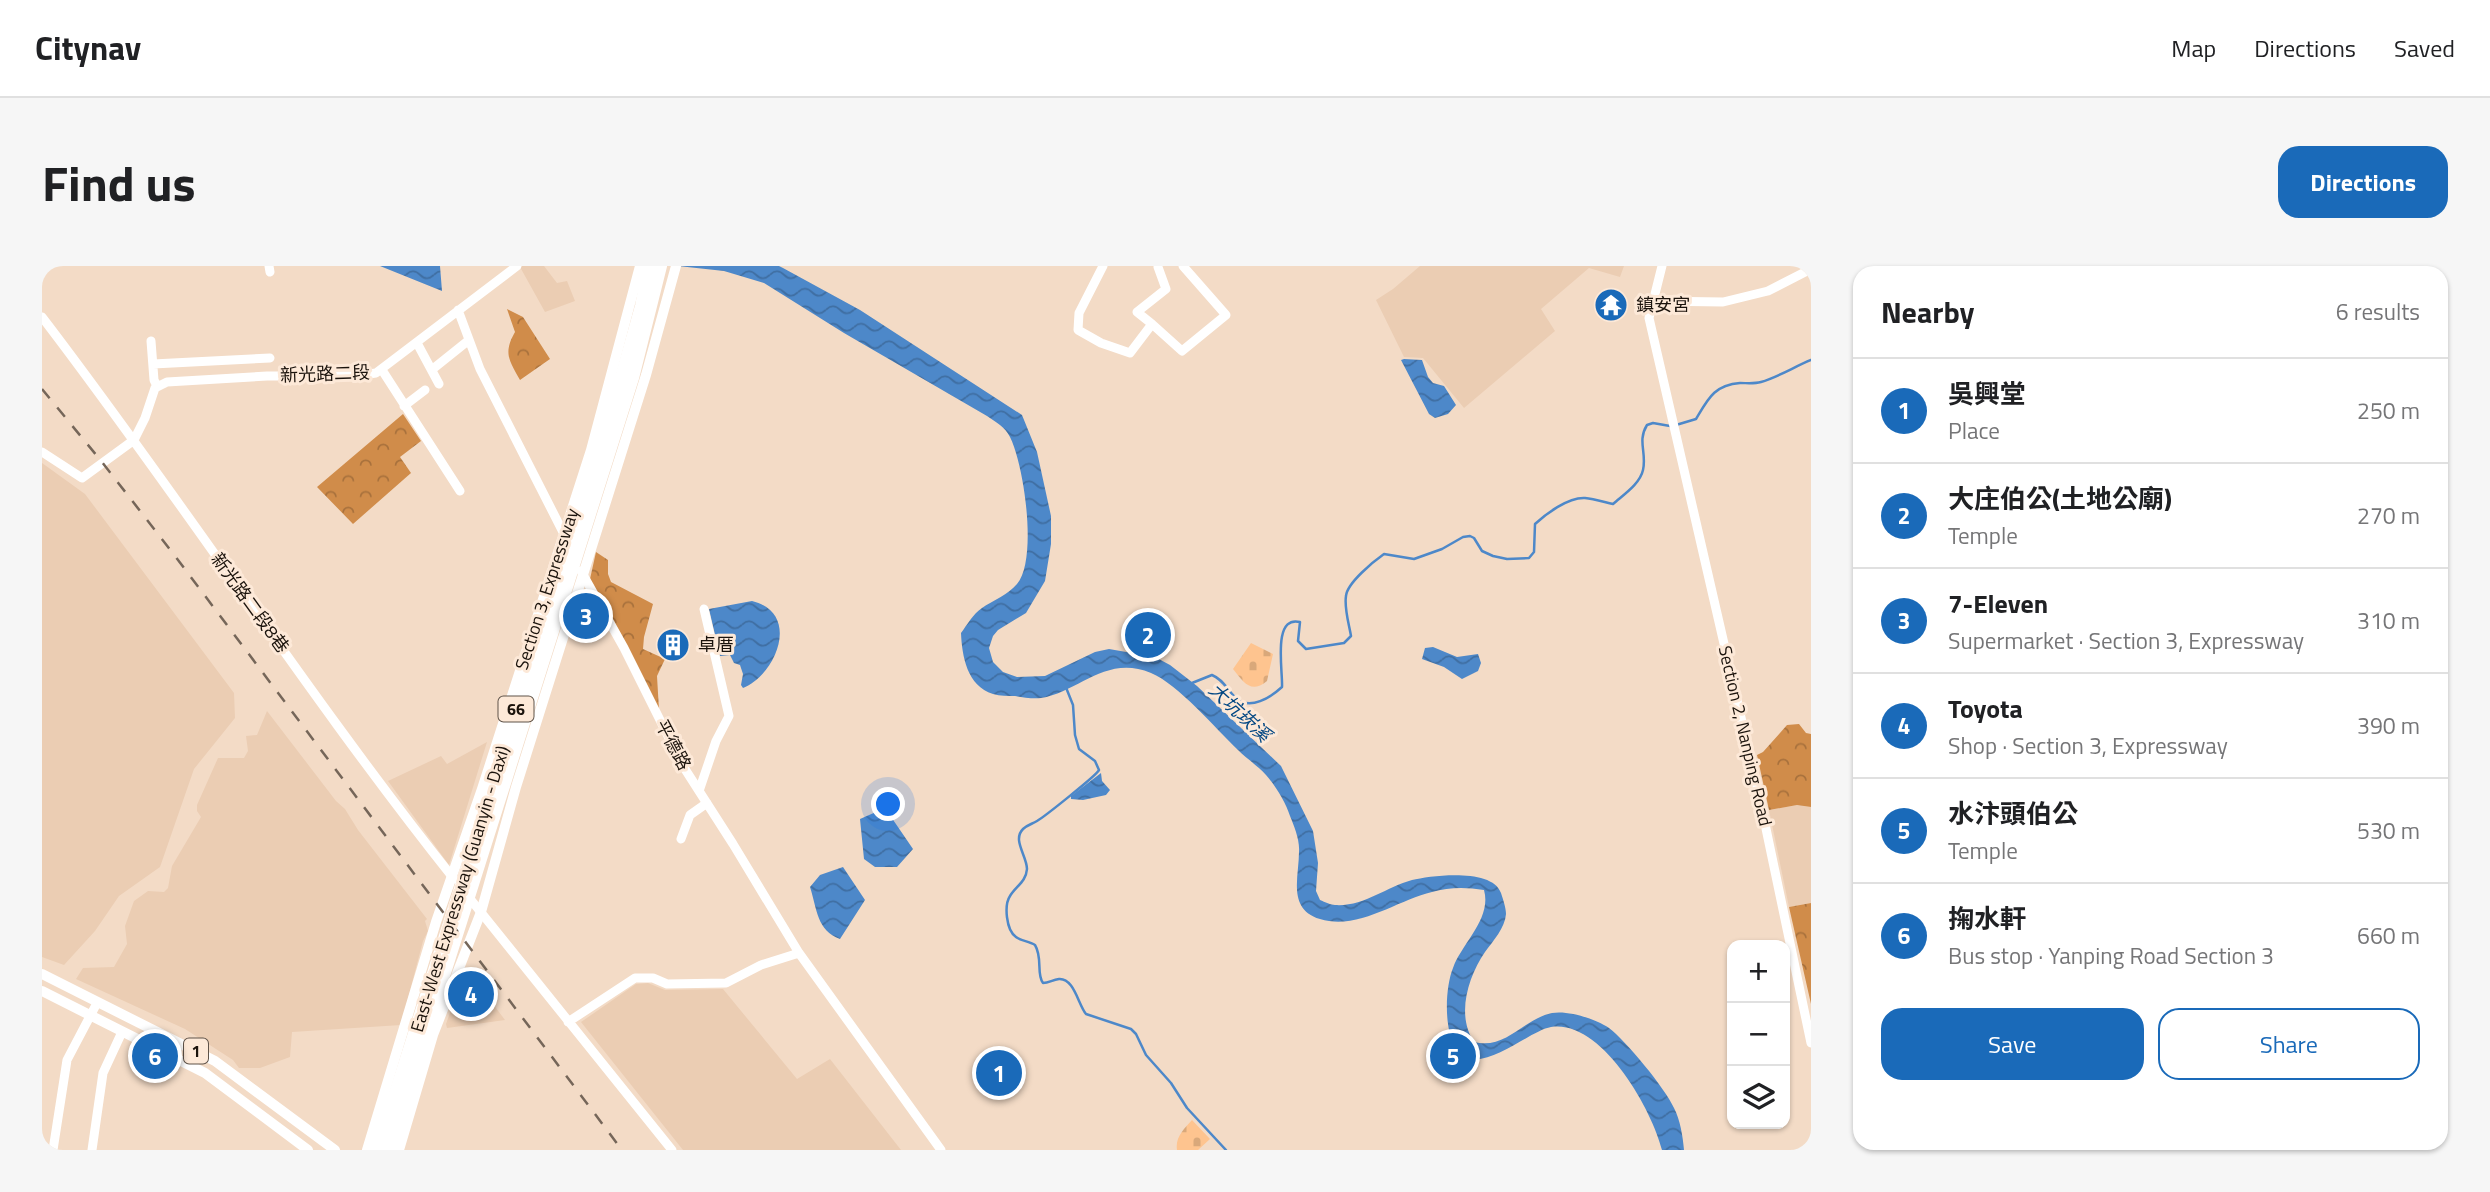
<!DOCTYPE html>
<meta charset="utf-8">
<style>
:root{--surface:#fff;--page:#f6f6f6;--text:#202124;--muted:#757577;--line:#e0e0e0;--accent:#1a6ab9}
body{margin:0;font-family:"Titillium Web","Noto Sans TC",sans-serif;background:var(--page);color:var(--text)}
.controls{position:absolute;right:21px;bottom:21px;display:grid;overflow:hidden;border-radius:14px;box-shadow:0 2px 5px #0004}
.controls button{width:63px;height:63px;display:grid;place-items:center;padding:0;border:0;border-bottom:2px solid var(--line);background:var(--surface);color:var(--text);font:35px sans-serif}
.you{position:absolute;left:847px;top:539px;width:24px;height:24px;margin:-18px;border:5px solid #fff;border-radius:50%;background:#1a73e8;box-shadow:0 0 0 10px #1a73e833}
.badge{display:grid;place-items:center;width:46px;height:46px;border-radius:50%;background:var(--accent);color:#fff;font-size:23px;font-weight:700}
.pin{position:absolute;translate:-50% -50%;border:4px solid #fff;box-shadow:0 2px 7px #0006}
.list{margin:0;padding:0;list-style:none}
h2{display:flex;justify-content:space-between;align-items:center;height:91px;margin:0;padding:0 28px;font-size:30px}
h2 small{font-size:23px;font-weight:400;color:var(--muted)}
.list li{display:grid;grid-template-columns:46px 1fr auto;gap:21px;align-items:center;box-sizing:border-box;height:105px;padding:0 28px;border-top:2px solid var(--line)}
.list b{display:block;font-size:26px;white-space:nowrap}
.list p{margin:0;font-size:23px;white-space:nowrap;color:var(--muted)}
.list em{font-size:23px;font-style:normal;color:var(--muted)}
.actions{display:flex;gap:14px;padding:21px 28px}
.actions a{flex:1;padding:16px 0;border:2px solid var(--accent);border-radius:21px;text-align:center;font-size:24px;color:var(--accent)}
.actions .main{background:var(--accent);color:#fff}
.icon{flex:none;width:38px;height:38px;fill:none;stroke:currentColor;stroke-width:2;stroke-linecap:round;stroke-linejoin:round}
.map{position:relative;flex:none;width:1769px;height:884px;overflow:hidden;border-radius:21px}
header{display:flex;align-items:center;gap:42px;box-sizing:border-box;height:98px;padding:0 35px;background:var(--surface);border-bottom:2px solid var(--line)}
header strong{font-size:33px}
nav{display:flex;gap:38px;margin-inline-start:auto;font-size:24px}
.intro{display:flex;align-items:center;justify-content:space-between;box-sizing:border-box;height:168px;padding:0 42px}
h1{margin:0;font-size:49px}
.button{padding:18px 32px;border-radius:21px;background:var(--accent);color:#fff;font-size:24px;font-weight:700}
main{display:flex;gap:42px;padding:0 42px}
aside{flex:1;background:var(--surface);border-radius:21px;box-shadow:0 2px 5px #0004}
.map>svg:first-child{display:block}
.built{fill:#ebcdb3}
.forest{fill:url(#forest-crowns)}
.cemetery{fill:url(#cemetery-stones)}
.water{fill:url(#water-waves)}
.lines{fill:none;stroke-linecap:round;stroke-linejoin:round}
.stream{stroke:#4d88c9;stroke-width:2.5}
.minor{stroke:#fff;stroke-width:9}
.major{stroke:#fff;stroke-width:10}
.highway{stroke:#fff;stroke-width:12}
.rail{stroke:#756659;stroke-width:2.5;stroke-dasharray:12 12;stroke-linecap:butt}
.labels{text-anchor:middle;stroke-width:6;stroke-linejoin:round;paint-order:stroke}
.shield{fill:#fde9d8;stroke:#5f5349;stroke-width:2}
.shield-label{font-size:16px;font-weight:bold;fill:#1b130c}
.poi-label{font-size:18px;fill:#1b130c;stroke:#fde9d8;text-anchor:start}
.street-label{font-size:18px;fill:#1b130c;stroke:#fde9d8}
.water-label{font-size:19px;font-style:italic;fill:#034783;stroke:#fde9d8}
</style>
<header>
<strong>Citynav</strong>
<nav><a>Map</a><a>Directions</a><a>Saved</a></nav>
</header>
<div class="intro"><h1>Find us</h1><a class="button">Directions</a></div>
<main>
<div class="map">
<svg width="1769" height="884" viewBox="0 0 1769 884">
<defs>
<pattern id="forest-crowns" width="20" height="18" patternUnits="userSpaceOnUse" patternTransform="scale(1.75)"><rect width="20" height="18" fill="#d08c4a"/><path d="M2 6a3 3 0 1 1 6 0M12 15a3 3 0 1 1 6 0" fill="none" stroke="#a8713c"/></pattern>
<pattern id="cemetery-stones" width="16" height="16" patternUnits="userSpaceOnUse" patternTransform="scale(1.75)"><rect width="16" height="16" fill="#fec48f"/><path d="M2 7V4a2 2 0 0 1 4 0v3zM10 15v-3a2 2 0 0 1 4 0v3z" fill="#d9a87a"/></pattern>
<pattern id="water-waves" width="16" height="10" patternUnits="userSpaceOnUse" patternTransform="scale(1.75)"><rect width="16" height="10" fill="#4d88c9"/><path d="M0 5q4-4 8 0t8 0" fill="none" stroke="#3f6ea2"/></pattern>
</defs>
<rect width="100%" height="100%" fill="#f3dbc6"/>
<path class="built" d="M 480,0 L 502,0 L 515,17 L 525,15 L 533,35 L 503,46 L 478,1 Z
M 1378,0 L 1582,0 L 1578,11 L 1547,2 L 1499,43 L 1513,65 L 1422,142 L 1381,92 L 1362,91 L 1334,34 L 1351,23 Z
M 0,197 L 43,228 L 192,427 L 193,452 L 152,503 L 118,601 L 77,630 L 53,665 L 22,699 L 0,691 Z
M 225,445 L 294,535 L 303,543 L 316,564 L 385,653 L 383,655 L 386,665 L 381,675 L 359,759 L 250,766 L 248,791 L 218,802 L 197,802 L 191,794 L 143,763 L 34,713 L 41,702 L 72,701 L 85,678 L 83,660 L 92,635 L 106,625 L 122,626 L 126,622 L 130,600 L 159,551 L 155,545 L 155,539 L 176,492 L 202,492 L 206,485 L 204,470 L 215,469 Z
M 445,476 L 407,599 L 346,515 L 399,490 L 405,498 Z
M 1755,539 L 1769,541 L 1769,637 L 1747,641 L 1727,544 Z
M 424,702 L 463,754 L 405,762 L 404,758 Z
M 606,717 L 623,724 L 681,723 L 755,813 L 788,793 L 859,884 L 641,884 L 539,756 L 594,718 Z"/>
<path class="forest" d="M 465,43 L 481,51 L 508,93 L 478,114 C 467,94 461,87 473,66 Z
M 361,148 L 379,175 L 358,191 L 369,207 L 311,258 L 275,221 Z
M 554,286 L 566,294 L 566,308 L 569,316 L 611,338 L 602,371 L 601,383 L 623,393 L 615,410 L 617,444 L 548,313 Z
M 1757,458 L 1764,467 L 1769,468 L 1769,541 L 1755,539 L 1727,544 L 1715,489 L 1721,486 L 1745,459 Z
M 1769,637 L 1769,738 L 1747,641 Z"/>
<path class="cemetery" d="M 1209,377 L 1231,388 L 1225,415 C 1209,428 1202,417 1191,403 Z
M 1150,854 L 1168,873 L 1156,884 L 1135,884 C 1133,871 1142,863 1150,854 Z"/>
<path class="water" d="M 338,0 L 398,0 L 400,25 Z
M 636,0 L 737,0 L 741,2 L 818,44 L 980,149 L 995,186 L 1009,250 L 1009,278 L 1003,315 L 984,347 L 956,364 L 951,370 L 947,382 L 951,396 L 961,406 L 975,411 L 1003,410 L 1053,386 L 1067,383 L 1113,391 L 1128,399 L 1155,420 L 1239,500 L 1271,565 L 1276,597 L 1274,625 L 1278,634 C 1283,636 1289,639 1293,639 C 1321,641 1344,621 1370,614 C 1390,609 1451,602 1459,627 C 1461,633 1464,642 1464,648 C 1463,662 1451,675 1443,686 C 1426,711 1414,749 1432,776 C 1464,784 1481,753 1510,747 C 1526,744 1554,753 1567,762 C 1584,775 1623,822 1632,842 C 1638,853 1641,871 1642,884 L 1620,884 C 1610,843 1559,753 1509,761 C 1485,765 1433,816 1413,781 C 1402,762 1403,722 1411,702 C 1420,677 1450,653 1442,624 C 1424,621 1407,621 1390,626 C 1355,634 1316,665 1278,653 C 1245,643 1257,611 1257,586 C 1258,574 1252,560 1248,550 C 1244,537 1233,519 1224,509 C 1216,500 1205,493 1196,484 C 1174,463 1136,418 1109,407 C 1064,388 1037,426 999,432 C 990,433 981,431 973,430 C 966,430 958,430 951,428 C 925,420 920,390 919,367 C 925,359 931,348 940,342 C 950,335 967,328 975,318 C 996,293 982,199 968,171 C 963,161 954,156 945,150 L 802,67 L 722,17 L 682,5 Z
M 1362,93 L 1380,94 L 1386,111 L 1391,117 L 1402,120 L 1414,139 L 1406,148 L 1393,152 L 1387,148 L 1359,94 Z
M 710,335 C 759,347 735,408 701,422 L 699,419 L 701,408 L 698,399 L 692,397 L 688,389 L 678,390 L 667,343 Z
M 1391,381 L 1415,391 L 1436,388 L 1439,397 L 1436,405 L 1420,413 L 1402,401 L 1380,393 L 1383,382 Z
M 1059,507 L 1060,515 L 1068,524 L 1064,529 L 1041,534 L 1029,533 L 1029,530 Z
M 843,542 L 871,583 L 855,601 L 833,601 L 822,593 L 818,553 Z
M 801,601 L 823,634 L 798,673 C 775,665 775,643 768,621 L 778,609 Z"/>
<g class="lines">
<path class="stream" d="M 1634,159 L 1654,153 C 1666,133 1672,119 1698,117 C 1705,117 1712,118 1719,116 C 1736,111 1752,101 1769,94
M 1150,417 L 1170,409 C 1182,414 1185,424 1194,432 C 1208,445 1229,431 1240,421 C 1241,405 1230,349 1258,356 L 1256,375 L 1264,383 L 1302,377 L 1309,370 C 1307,358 1302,342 1304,330 C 1305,317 1332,295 1342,288 L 1372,293 L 1400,283 L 1421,271 L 1428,270 L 1432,272 L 1440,285 L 1451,290 L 1465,293 L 1487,292 L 1492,286 L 1493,258 C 1504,248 1526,231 1543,232 C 1552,233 1562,236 1571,238 C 1581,229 1598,218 1601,204 C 1605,187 1595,175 1605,159 L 1611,157 L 1628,160
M 1023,419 L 1031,439 L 1033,469 L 1037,483 L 1053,495 L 1057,504 C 1055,509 1002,551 995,555 C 990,558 985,559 981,563 C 970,574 985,590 985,603 C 984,616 974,620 968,630 C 962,639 964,664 974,671 C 979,675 987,675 993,679 C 1001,692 994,708 1001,717 C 1007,717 1010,714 1017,713 C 1032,712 1036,738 1044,748 L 1089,763 L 1094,768 L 1104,789 L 1129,817 L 1145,842 L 1184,884"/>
<path class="minor" d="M 227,0 L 228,6
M 1061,0 L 1037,47 L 1036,64 L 1059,77 L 1088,87 L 1110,58 L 1095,46 L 1124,23 L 1116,1
M 1620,0 L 1607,52 L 1718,534 L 1769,777
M 1611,35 L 1681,36 L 1726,25 L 1769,3
M 416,44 L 438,103 L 523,270
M 0,51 C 141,235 267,431 412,613
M 1110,58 L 1140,85 L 1184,49 L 1141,0
M 109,75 L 112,114 L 115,120
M 375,77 L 397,118
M 111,98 L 228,92
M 392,102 L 427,74
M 340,104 L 418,225
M 362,140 L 383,124
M 0,186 L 40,212 L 92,174 L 103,152 L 113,122 L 125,116 L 225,110 L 312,110 L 334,107 L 475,0
M 539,305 L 582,382 L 641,500 L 691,578 L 757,687 L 899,884
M 657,525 L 674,475 L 687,450 L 662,343
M 639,573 L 648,549 L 665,537
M 425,629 L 630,884
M 526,756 L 593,712 L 611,712 L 625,718 L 684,717 L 719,699 L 757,687
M 11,884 L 25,794 L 55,737
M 50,884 L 61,807 L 80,766"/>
<path class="major" d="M 0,708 L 173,795 L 293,884
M 0,725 L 163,807 L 266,884
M 325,884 L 394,656 L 440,523 L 549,184 L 598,0
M 357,884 L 391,769 L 439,646 L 474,521 L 604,109 L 634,0"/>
<path class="highway" d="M 335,884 L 569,147 L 599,40 L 607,0
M 347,884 L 591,112 L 619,0"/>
<path class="rail" d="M 0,123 L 60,196 L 133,290 L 580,884"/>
</g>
<defs>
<symbol id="temple-disc" viewBox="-11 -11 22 22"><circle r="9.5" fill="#1a6ab9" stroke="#fde9d8"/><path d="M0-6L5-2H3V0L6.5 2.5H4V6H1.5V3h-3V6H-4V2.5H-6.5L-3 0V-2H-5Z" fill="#fff"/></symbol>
<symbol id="building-disc" viewBox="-11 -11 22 22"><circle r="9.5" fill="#1a6ab9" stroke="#fde9d8"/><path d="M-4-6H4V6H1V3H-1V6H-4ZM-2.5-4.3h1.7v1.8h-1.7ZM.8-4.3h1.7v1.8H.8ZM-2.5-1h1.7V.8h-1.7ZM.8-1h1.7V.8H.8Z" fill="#fff"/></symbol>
</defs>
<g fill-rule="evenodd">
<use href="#temple-disc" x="1550" y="20" width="38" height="38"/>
<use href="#building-disc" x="612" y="360" width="38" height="38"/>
</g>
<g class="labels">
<g class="shield">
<rect x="456.5" y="430.5" width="35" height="25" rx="5"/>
<rect x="142" y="772.5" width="24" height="25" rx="5"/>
</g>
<g class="shield-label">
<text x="474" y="449">66</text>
<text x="154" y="791">1</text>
</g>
<g class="poi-label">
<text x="1594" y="45">鎮安宮</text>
<text x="656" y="385">卓厝</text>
</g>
<g class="street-label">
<text transform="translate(283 108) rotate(-2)" y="6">新光路二段</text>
<text transform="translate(505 323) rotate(-72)" y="6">Section 3, Expressway</text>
<text transform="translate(208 337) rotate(54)" y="6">新光路二段8巷</text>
<text transform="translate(1703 470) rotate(77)" y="6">Section 2, Nanping Road</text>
<text transform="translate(631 479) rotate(62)" y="6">平德路</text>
<text transform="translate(418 623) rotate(-73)" y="6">East-West Expressway (Guanyin - Daxi)</text>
</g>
<g class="water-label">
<text transform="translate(1198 446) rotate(43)" y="7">大坑崁溪</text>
</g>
</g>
</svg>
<div class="controls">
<button>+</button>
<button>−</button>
<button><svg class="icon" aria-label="layers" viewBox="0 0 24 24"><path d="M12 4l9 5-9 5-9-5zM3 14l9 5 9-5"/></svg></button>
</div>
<div class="you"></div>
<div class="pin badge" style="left:957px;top:807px">1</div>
<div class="pin badge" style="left:1106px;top:369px">2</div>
<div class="pin badge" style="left:544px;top:350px">3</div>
<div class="pin badge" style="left:429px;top:728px">4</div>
<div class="pin badge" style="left:1411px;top:790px">5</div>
<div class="pin badge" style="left:113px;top:790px">6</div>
</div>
<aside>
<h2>Nearby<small>6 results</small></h2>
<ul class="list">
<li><span class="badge">1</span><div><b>吳興堂</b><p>Place</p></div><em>250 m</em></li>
<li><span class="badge">2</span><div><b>大庄伯公(土地公廟)</b><p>Temple</p></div><em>270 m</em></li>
<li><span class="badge">3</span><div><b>7-Eleven</b><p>Supermarket · Section 3, Expressway</p></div><em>310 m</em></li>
<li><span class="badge">4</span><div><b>Toyota</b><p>Shop · Section 3, Expressway</p></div><em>390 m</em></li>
<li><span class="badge">5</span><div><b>水汴頭伯公</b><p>Temple</p></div><em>530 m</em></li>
<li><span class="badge">6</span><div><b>掬水軒</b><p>Bus stop · Yanping Road Section 3</p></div><em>660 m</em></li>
</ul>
<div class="actions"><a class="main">Save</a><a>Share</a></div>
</aside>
</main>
